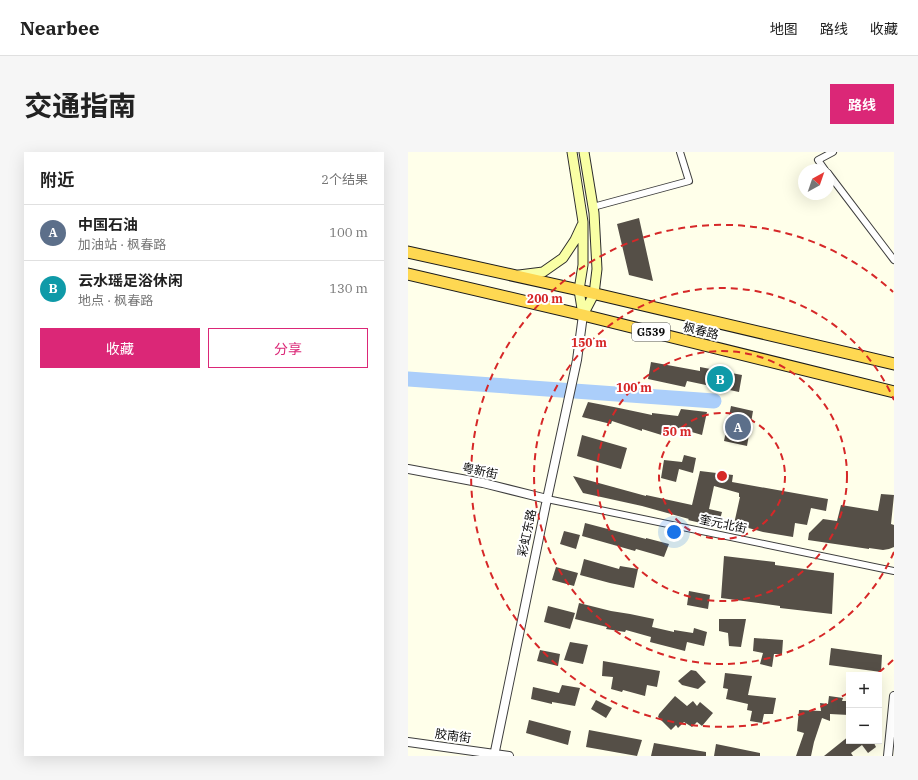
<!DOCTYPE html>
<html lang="zh">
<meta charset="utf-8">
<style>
:root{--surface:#fff;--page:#f6f6f6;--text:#222;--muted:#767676;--line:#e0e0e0;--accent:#db2777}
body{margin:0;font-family:"IBM Plex Serif","Noto Sans SC",serif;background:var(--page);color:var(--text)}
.controls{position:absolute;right:12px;bottom:12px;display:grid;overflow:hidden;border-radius:0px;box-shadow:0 4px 16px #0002}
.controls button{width:36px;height:36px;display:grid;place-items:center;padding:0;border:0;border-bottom:1px solid var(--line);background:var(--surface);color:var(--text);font:20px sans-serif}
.compass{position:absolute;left:390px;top:12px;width:36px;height:36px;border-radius:50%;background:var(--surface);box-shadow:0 4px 16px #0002;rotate:40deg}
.you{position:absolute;left:266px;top:380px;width:14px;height:14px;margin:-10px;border:3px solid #fff;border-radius:50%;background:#1a73e8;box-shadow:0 0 0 6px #1a73e833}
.badge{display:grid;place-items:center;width:26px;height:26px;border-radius:50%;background:var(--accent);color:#fff;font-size:13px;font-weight:700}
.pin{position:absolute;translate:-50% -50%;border:2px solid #fff;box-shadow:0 1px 4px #0006}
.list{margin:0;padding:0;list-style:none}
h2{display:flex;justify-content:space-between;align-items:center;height:52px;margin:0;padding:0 16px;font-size:17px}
h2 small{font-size:13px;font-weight:400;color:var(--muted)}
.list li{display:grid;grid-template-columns:26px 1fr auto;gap:12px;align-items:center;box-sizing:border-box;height:56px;padding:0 16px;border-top:1px solid var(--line)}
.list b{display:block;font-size:15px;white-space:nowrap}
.list p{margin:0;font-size:13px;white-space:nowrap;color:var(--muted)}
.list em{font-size:13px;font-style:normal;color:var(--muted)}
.actions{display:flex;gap:8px;padding:12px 16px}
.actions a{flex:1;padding:9px 0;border:1px solid var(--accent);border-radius:0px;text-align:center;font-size:14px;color:var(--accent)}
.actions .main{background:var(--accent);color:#fff}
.map{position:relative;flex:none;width:486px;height:604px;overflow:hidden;border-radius:0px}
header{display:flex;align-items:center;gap:24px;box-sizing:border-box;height:56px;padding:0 20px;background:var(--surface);border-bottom:1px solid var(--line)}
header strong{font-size:19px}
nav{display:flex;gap:22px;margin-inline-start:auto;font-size:14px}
.intro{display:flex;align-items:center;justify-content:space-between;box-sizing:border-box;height:96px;padding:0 24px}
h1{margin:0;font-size:28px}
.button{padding:10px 18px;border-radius:0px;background:var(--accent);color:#fff;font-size:14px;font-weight:700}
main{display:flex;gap:24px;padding:0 24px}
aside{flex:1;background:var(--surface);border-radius:0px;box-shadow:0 4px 16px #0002}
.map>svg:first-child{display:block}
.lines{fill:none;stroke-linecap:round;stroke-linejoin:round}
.river{stroke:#abcefa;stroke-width:15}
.building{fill:#554f47}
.minor-casing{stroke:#3e3e3e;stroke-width:8}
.tertiary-casing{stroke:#3e3e3e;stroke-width:10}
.secondary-casing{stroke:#2d2d2d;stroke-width:11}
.trunk-casing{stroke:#1c1c1c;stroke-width:13}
.minor{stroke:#fff;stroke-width:6}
.tertiary{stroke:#fff;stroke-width:8}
.secondary{stroke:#f9ffa5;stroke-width:9}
.trunk{stroke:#fed852;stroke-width:11}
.ring{fill:none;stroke:#d62828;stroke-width:2;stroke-dasharray:7 5}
.labels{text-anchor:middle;stroke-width:4;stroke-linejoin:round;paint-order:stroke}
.shield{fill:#fff;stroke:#545454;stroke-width:1}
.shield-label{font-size:11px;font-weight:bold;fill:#0b0b0b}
.street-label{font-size:12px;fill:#0b0b0b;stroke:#fff}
.centre{fill:#d62828;stroke:#fff;stroke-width:2}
.ring-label{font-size:12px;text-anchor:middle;font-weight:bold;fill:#d62828;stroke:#fff;stroke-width:4;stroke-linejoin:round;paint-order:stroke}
</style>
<header>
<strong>Nearbee</strong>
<nav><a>地图</a><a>路线</a><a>收藏</a></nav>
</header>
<div class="intro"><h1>交通指南</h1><a class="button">路线</a></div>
<main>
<aside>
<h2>附近<small>2个结果</small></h2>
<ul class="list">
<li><span class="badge" style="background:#5c6f8a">A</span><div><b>中国石油</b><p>加油站 · 枫春路</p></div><em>100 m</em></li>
<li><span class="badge" style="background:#0f9aa8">B</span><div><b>云水瑶足浴休闲</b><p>地点 · 枫春路</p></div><em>130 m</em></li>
</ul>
<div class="actions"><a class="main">收藏</a><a>分享</a></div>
</aside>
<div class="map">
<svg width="486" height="604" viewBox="0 0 486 604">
<rect width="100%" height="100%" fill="#ffffea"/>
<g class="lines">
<path class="river" d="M 0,227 L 306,249"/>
</g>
<path class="building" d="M 231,66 L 245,129 L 221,123 L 209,72 Z
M 243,210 L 292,219 L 292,215 L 334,223 L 331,240 L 279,229 L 277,235 L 240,227 Z
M 180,250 L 211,256 L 244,263 L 244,261 L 270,264 L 273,257 L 299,260 L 294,283 L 263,274 L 260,285 L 234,277 L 234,279 L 204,269 L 203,272 L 174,265 Z
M 323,254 L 345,259 L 339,294 L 316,289 Z
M 174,283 L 219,296 L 213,317 L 169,304 Z
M 276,303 L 288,306 L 285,321 L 271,317 L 268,330 L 253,326 L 256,308 L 274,310 Z
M 292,319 L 325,323 L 324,330 L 420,347 L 418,359 L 403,356 L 399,373 L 387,371 L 385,385 L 355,380 L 326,372 L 332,345 L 331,345 L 331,341 L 306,334 L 301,357 L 314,360 L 310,375 L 280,368 L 281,367 L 234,354 L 175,341 L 165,324 L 238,344 L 238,343 L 284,353 Z
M 473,342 L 486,343 L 483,372 L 486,373 L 486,395 L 481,397 L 475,398 L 461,396 L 461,397 L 400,388 L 401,381 L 415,367 L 429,369 L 433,353 L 470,359 Z
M 177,371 L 238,387 L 238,386 L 261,392 L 256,405 L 228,397 L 227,399 L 174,384 Z
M 156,379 L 172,383 L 168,397 L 152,392 Z
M 316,404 L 367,410 L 367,413 L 426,421 L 424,462 L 372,456 L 372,454 L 313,446 Z
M 176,407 L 211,417 L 212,414 L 230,417 L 226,436 L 202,431 L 172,423 Z
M 148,415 L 170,421 L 166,434 L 144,428 Z
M 281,439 L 302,443 L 300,457 L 279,453 Z
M 171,451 L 203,459 L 222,462 L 246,467 L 244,475 L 266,480 L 266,478 L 285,481 L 286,476 L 299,480 L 296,494 L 279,490 L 277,499 L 242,490 L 243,485 L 218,478 L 217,480 L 198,477 L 199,475 L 167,467 Z
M 140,454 L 167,461 L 162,477 L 136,470 Z
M 311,467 L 338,467 L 333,495 L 321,494 L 320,481 L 311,479 Z
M 346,486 L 375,488 L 374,502 L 366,502 L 364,515 L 352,512 L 355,501 L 345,499 Z
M 162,490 L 180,493 L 175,512 L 156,508 Z
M 423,496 L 474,503 L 473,520 L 421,513 Z
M 132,498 L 152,502 L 150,514 L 129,509 Z
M 195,509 L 252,519 L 249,535 L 239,533 L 237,544 L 215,538 L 214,540 L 203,537 L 205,525 L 194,524 Z
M 283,518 L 288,519 L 298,530 L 290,537 L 274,533 L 270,529 Z
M 317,521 L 344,524 L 340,543 L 368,546 L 365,562 L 356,562 L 354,571 L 342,569 L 344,559 L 339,558 L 340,552 L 318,547 L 320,537 L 315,536 Z
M 154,533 L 172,536 L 167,554 L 144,550 L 144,552 L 123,547 L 125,535 L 151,541 Z
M 267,544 L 279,554 L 285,549 L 289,554 L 292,550 L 305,561 L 294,574 L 289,570 L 284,575 L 276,570 L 270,576 L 268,573 L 263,578 L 250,565 L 251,562 Z
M 421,544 L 435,546 L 434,549 L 441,549 L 441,563 L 422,562 L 422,569 L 414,566 L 406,590 L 403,604 L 388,604 L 396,581 L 389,579 L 391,558 L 413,559 L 412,551 L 420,552 Z
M 188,548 L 204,556 L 198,566 L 183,557 Z
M 121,568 L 163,579 L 160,593 L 118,581 Z
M 181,578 L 234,588 L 229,604 L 178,595 Z
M 441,584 L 441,589 L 465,589 L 468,595 L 460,601 L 454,593 L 443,601 L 445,604 L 416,604 Z
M 246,591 L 298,600 L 298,604 L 243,604 Z
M 308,592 L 352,601 L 352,604 L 306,604 Z"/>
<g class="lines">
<defs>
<path id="minor" d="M 417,18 L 410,8 L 425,0
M 420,21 L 486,108
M 185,55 L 281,29 L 272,0
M 139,347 L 486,419"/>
<path id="tertiary" d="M 0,317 L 75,331 L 139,347
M 0,590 L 101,604
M 86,604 L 139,347 L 169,208 L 175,163
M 480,604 L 486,544"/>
<path id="secondary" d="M 164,0 L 175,70 L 175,113 L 171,138 L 175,163
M 111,123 L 135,120 L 155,106 L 167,88 L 174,73
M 175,163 L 186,142 L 189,117 L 186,61 L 176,0"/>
<path id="trunk" d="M 0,100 L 171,138 L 486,212
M 0,122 L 175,163 L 486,240"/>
</defs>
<use href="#minor" class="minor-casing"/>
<use href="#tertiary" class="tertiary-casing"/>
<use href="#secondary" class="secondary-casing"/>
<use href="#trunk" class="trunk-casing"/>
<use href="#minor" class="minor"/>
<use href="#tertiary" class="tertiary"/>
<use href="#secondary" class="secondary"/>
<use href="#trunk" class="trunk"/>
</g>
<g class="ring">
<circle cx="314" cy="324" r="63"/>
<circle cx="314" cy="324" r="125"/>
<path d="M486 400A188 188 0 1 1 486 248"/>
<path d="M485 508A251 251 0 0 1 469 522M440 541A251 251 0 1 1 485 140"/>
</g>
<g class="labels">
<rect class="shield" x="224" y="171" width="38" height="18" rx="3"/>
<g class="shield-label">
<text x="243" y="184">G539</text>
</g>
<g class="street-label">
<text transform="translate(293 179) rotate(14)" y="4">枫春路</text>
<text transform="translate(72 319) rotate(12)" y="4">粤新街</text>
<text transform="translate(315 372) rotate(12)" y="4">奎元北街</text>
<text transform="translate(119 381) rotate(-78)" y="4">彩虹东路</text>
<text transform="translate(45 584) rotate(8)" y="4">胶南街</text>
</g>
</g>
<circle cx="314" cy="324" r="6" class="centre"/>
<g class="ring-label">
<text x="137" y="151">200 m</text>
<text x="181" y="195">150 m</text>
<text x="226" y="240">100 m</text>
<text x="269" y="284">50 m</text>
</g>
</svg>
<div class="controls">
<button>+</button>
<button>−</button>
</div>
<svg class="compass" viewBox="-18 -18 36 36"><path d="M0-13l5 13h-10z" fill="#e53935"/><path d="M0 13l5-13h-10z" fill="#767676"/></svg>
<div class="you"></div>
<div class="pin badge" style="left:330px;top:275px;background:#5c6f8a">A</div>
<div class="pin badge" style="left:312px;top:227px;background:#0f9aa8">B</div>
</div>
</main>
